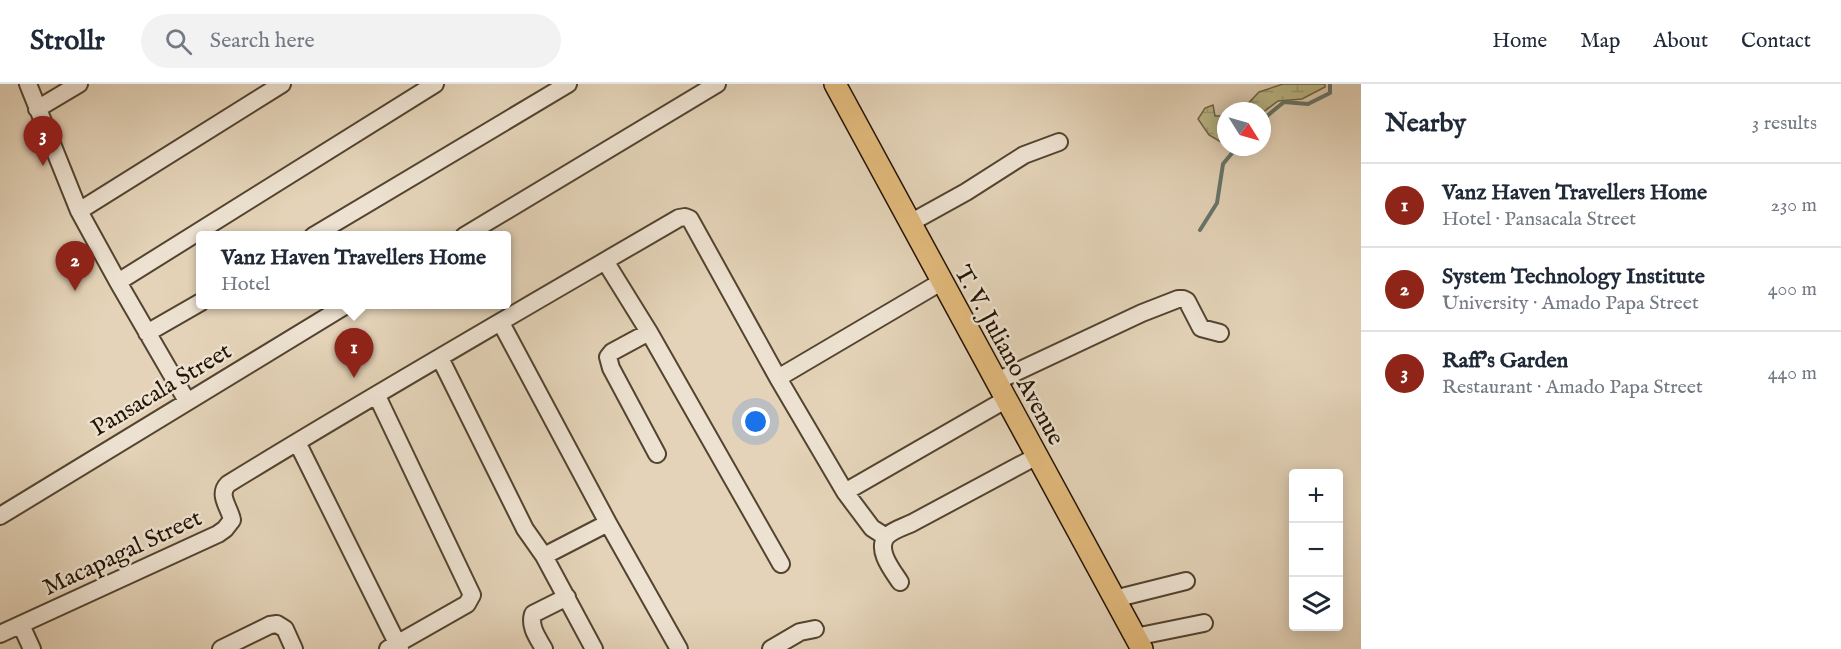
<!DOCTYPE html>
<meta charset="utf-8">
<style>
:root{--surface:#fff;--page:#f2f2f3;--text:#1f2937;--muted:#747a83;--line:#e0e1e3;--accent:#8f2418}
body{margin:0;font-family:"IM FELL English",serif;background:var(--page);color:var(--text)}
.controls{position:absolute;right:18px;bottom:18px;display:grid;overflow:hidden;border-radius:6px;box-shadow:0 3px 15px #0003}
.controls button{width:54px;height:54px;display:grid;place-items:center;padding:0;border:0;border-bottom:2px solid var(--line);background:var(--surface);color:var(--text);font:30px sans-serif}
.compass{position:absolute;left:1217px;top:18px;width:54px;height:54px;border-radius:50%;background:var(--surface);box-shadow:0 3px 15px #0003;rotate:127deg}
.you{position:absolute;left:756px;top:338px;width:21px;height:21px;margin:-15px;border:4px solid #fff;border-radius:50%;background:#1a73e8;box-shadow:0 0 0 9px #1a73e833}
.badge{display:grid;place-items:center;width:39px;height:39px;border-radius:50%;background:var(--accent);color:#fff;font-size:20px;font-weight:700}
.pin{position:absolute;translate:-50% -50px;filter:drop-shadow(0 2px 3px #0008)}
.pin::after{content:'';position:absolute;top:32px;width:21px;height:18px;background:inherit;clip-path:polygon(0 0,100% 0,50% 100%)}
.popup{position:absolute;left:196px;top:147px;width:315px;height:78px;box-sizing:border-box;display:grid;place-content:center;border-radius:6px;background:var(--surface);filter:drop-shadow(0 2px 4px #0005);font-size:20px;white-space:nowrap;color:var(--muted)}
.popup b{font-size:22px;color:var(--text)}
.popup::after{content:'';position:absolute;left:50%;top:100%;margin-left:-12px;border:12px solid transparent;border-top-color:var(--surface)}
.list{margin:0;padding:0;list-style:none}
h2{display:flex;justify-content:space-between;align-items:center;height:78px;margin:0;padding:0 24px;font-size:26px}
h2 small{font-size:20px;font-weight:400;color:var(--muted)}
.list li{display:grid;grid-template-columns:39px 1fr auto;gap:18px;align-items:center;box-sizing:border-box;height:84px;padding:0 24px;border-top:2px solid var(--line)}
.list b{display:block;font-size:22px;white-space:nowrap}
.list p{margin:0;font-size:20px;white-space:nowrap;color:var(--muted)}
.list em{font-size:20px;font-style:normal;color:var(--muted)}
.icon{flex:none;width:33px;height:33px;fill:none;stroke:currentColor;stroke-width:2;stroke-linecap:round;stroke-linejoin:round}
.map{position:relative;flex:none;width:1361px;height:565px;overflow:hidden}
header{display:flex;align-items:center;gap:36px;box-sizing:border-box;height:84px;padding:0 30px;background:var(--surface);border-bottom:2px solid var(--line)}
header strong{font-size:28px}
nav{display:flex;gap:33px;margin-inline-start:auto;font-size:21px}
.search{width:420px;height:54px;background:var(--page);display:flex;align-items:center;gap:15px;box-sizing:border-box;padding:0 21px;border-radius:33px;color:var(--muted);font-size:22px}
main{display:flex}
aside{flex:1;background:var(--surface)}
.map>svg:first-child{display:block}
.wetland{fill:url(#wetland-marsh);stroke:#706746;stroke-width:1.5}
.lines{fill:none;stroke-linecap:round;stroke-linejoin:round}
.stream{stroke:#67766b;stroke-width:4}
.minor-casing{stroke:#534430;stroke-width:20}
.major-casing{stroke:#231403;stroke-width:24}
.minor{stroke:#ede2d1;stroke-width:16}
.major{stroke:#e2ba7c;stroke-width:21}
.labels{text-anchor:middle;stroke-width:5;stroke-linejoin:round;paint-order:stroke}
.street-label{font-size:24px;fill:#231403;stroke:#ede2d1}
</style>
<header>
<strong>Strollr</strong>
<div class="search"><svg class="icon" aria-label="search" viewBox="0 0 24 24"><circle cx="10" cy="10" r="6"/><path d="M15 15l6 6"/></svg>Search here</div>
<nav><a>Home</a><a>Map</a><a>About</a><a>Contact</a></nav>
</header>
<main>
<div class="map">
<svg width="1361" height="565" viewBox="0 0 1361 565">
<defs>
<pattern id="wetland-marsh" width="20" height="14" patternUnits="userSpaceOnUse" patternTransform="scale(1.5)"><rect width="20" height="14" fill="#bcba89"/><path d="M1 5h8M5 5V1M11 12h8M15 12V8" fill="none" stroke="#a19f75"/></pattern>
</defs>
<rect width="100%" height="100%" fill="#e4d3b8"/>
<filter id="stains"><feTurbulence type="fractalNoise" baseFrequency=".00333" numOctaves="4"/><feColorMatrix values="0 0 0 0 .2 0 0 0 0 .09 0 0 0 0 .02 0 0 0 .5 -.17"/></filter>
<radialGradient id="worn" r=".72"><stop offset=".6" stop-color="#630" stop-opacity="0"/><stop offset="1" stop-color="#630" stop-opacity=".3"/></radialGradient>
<path class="wetland" d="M 1283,0 L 1325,0 L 1325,3 L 1302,15 L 1278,17 L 1262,29 L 1262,27 L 1241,27 L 1259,8 Z
M 1213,21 L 1215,32 L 1226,32 L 1226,61 L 1209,51 L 1198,35 L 1205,24 Z"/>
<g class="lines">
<path class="stream" d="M 1262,36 L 1284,18 L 1308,20 L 1330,9 L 1330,0
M 1200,146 L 1217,119 L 1223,80 L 1237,63"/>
<defs>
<path id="minor" d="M 28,0 L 79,127 L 118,198 L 187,317
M 37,25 L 79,0
M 79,127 L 282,0
M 910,139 L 966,108 L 1024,71 L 1059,58
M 313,152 L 568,0
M 464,152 L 717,0
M 605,177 L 649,248 L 781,480
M 118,198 L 435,0
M 501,239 L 608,439 L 679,565
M 649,248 L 612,268 L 608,273 L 611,284 L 657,370
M 147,249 L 201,218
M 440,274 L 525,445 L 544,472
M 778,294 L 941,198
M 995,298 L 1142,229 L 1178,215 L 1183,215 L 1187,217 L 1201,244 L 1220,249
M 377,312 L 472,511 L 467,520 L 388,565
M 297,358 L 400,565
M 845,408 L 1005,316
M 0,432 L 348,220
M 900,498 C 893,487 876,467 886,453 C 892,446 904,443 912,439 L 1037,372
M 1114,515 L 1186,497
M 21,541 L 32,565
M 0,550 L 218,450 L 225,445 L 232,436 C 230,424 217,411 228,400 C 376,309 528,222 679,134 L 685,133 L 690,135 L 778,294 L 845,408 L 872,444 L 886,453
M 1135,553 L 1204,539
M 221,565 L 270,541 L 277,540 L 285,545 L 294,565
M 544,565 C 538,554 529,543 533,530 L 567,513
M 594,565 L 544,472 L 608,439
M 771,565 L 800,548 L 815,545"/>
<path id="major" d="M 835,0 C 936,189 1039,377 1142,565"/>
</defs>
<use href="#minor" class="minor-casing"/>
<use href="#major" class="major-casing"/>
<use href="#minor" class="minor"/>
<use href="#major" class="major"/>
</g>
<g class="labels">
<g class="street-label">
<text transform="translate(1010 271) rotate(61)" y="8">T. V. Juliano Avenue</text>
<text transform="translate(161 305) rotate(-31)" y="8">Pansacala Street</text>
<text transform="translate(122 468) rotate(-25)" y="8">Macapagal Street</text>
</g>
</g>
<rect width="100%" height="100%" filter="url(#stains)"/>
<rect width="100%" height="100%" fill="url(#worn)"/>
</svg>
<div class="controls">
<button>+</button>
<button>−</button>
<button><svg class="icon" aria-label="layers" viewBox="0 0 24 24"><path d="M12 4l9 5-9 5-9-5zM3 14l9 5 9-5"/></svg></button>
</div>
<svg class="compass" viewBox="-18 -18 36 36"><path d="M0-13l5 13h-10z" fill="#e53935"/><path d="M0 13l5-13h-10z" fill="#747a83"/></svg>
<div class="you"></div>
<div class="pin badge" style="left:354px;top:294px">1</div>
<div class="popup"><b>Vanz Haven Travellers Home</b>Hotel</div>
<div class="pin badge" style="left:75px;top:207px">2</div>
<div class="pin badge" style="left:43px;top:82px">3</div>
</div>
<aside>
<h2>Nearby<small>3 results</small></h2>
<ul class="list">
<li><span class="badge">1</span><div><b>Vanz Haven Travellers Home</b><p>Hotel · Pansacala Street</p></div><em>230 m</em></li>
<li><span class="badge">2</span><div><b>System Technology Institute</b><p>University · Amado Papa Street</p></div><em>400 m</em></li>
<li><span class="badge">3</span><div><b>Raff's Garden</b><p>Restaurant · Amado Papa Street</p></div><em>440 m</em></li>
</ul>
</aside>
</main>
